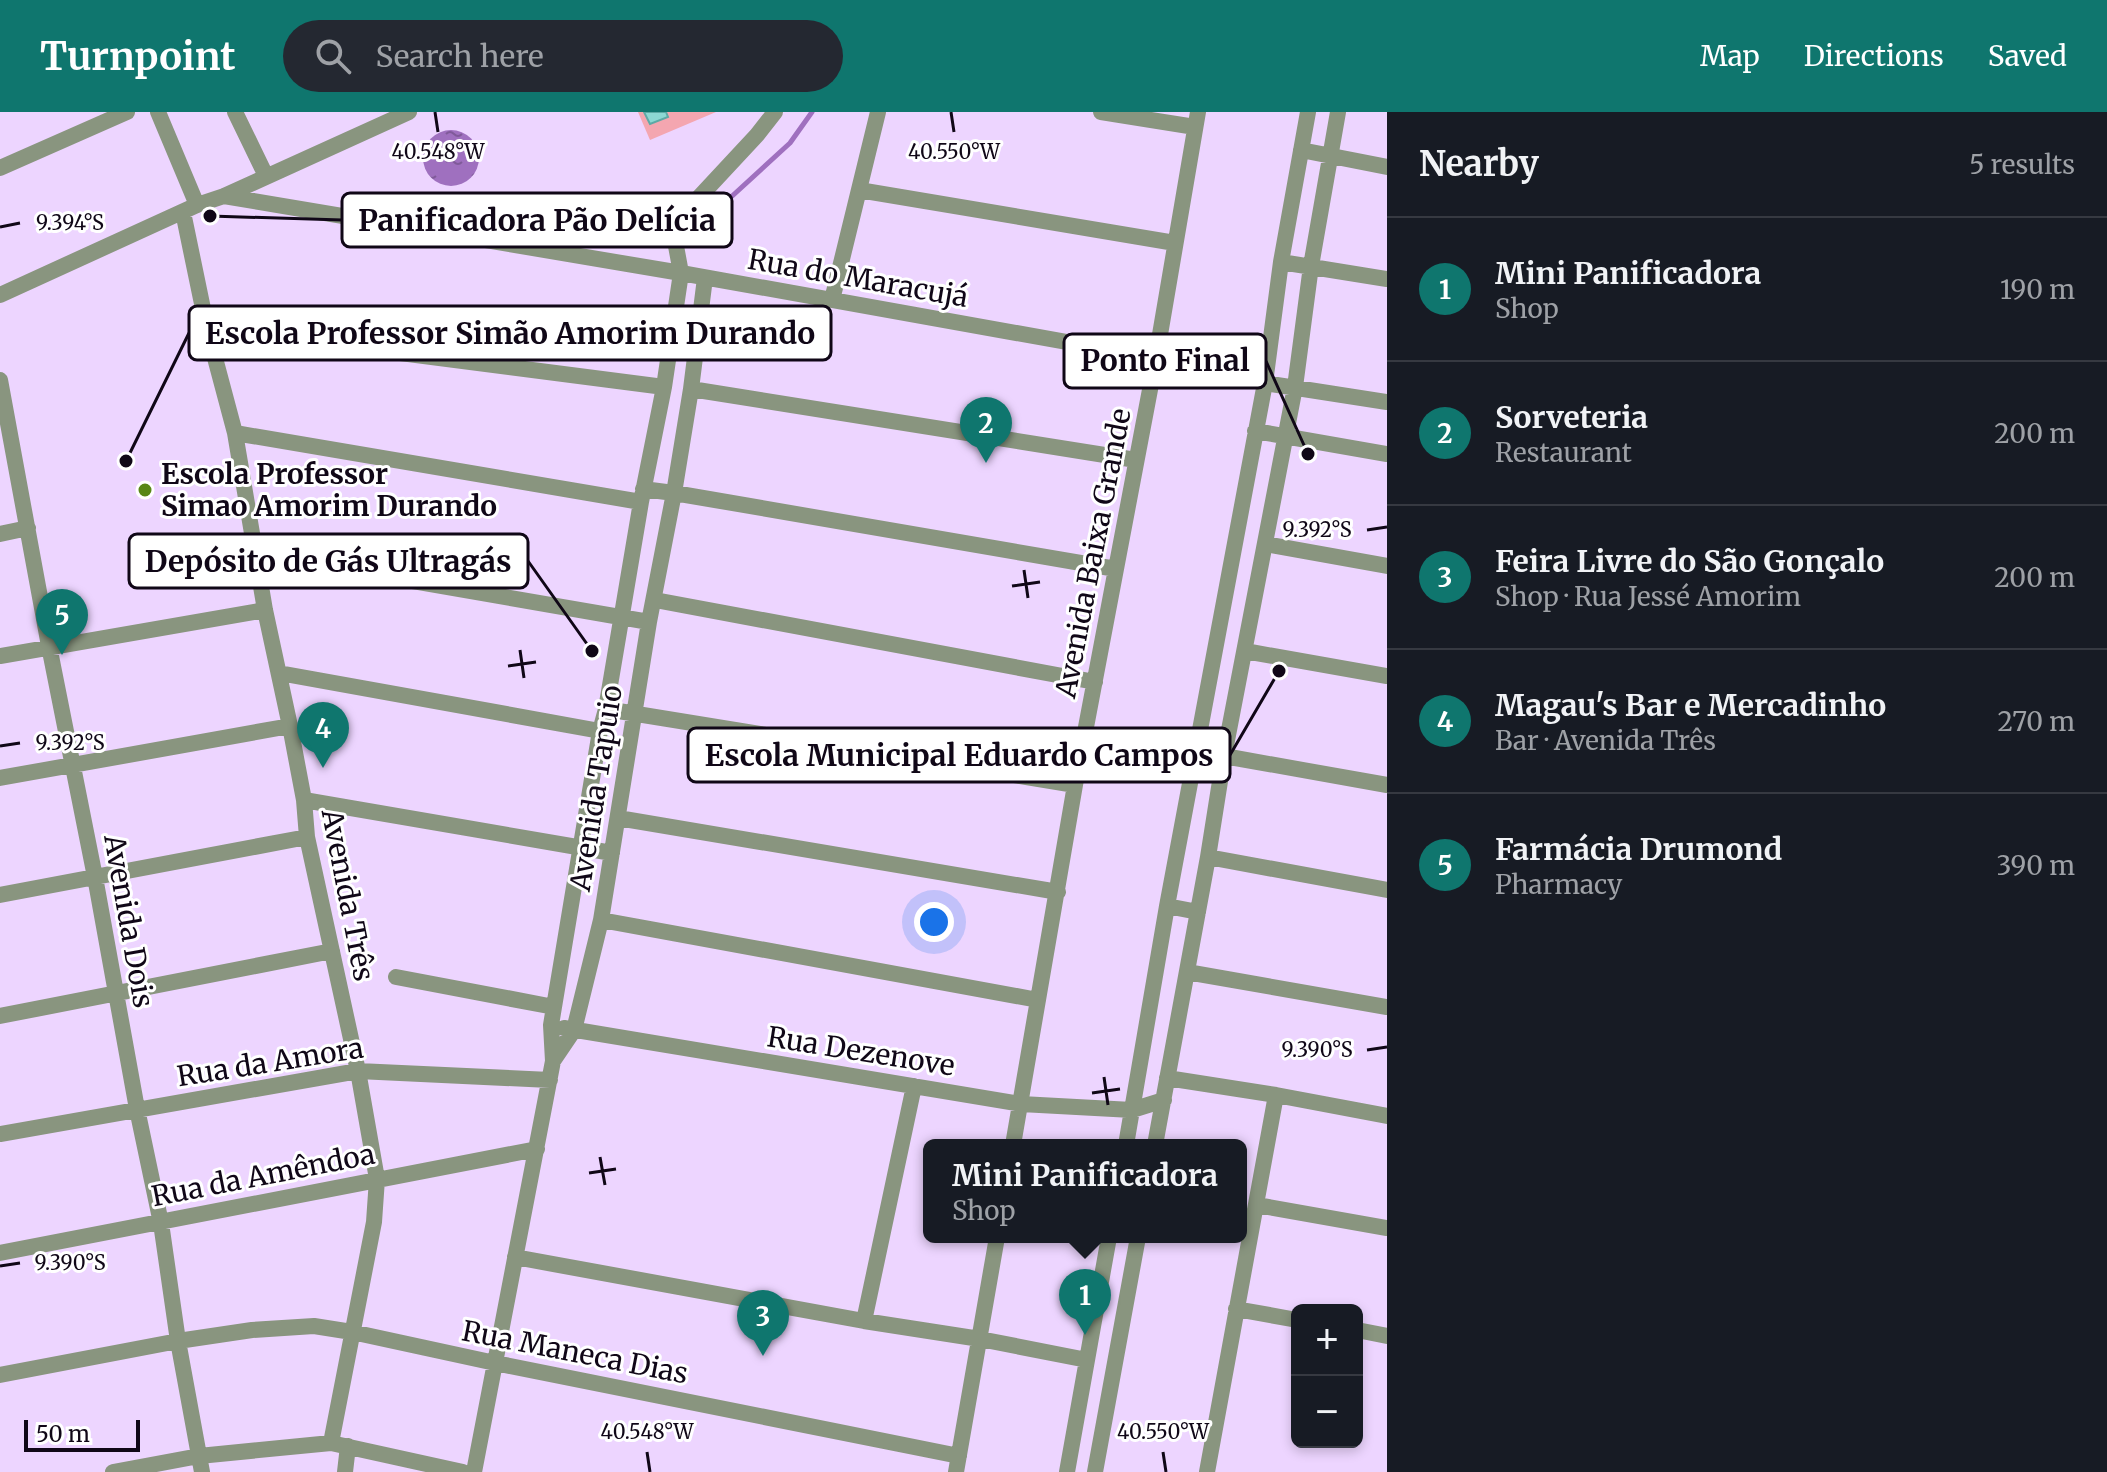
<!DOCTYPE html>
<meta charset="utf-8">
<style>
:root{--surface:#171b24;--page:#242831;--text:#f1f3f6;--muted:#9ea1a6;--line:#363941;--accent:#0f766e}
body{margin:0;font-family:Merriweather,serif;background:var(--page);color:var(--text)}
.controls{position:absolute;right:24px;bottom:24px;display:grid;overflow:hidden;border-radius:12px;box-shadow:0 4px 12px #0003}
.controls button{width:72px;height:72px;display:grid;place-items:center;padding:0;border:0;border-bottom:2px solid var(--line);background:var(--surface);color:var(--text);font:40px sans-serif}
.scale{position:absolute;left:24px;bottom:20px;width:116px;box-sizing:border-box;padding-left:8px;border:4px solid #100717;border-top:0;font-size:22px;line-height:28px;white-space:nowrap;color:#100717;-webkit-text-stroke:6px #fff;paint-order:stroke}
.you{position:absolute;left:934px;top:810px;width:28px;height:28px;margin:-20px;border:6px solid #fff;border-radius:50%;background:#1a73e8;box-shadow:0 0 0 12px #1a73e833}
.badge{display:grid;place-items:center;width:52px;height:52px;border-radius:50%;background:var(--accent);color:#fff;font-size:26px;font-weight:700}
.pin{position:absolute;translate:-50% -66px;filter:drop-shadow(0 2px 4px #0008)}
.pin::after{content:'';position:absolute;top:42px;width:28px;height:24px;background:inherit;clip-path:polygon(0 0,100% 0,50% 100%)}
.popup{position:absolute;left:923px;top:1027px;width:324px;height:104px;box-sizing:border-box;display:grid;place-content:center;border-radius:12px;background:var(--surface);filter:drop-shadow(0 2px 6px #0005);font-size:26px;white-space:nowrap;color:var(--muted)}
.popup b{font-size:30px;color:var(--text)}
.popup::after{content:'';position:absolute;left:50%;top:100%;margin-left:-16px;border:16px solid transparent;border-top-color:var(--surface)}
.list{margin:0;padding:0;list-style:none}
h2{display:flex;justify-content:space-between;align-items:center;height:104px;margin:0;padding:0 32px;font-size:34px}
h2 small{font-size:26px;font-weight:400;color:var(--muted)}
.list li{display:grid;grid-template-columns:52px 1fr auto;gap:24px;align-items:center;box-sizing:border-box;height:144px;padding:0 32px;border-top:2px solid var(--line)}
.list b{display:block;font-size:30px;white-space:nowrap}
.list p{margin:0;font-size:26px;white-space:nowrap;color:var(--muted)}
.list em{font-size:26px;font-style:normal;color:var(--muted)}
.icon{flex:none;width:44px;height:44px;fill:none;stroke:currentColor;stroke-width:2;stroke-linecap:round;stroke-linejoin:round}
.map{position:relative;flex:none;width:1387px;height:1360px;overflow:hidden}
header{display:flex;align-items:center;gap:48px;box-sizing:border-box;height:112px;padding:0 40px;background:var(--accent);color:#fff}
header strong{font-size:38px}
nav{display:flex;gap:44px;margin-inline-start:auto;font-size:28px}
.search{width:560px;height:72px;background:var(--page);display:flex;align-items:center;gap:20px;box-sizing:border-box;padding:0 28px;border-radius:44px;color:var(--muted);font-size:30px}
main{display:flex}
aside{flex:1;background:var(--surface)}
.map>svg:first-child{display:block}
.green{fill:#f4a6b0}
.water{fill:url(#water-ripples)}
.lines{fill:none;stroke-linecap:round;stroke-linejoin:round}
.stream{stroke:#9f70bf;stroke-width:5}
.building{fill:#8cd8d3;stroke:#5da9a5;stroke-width:2}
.minor{stroke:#89957f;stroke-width:16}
.ticks{fill:none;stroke:#100717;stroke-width:3}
.poi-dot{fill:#588616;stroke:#fff;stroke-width:3}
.labels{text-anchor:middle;stroke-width:6;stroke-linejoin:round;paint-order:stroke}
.street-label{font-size:28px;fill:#100717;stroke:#fff}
.poi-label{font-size:28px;font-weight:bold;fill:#100717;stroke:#fff;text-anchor:start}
.ticks-label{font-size:20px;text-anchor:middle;fill:#100717;stroke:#fff;stroke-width:6;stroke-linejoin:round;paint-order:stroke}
.leader{fill:none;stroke:#100717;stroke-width:3}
.callout-dot{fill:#100717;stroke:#fff;stroke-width:3}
.callout{fill:#fff;stroke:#100717;stroke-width:3}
.callout-label{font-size:30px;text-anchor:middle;font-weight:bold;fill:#100717}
</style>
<header>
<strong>Turnpoint</strong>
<div class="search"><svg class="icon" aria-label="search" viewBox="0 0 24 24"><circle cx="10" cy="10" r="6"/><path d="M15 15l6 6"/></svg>Search here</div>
<nav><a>Map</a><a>Directions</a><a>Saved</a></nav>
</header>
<main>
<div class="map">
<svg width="1387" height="1360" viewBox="0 0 1387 1360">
<defs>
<pattern id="water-ripples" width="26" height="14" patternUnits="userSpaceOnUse" patternTransform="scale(2)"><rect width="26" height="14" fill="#9f70bf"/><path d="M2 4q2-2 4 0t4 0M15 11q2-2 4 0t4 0" fill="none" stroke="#805a9a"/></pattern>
</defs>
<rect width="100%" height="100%" fill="#edd5ff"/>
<path class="green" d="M 638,0 L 716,0 L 650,28 Z"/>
<path class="water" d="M423 46a28 28 0 1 1 56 0a28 28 0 1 1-56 0Z"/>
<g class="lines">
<path class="stream" d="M 727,111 L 730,86 L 790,31 L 812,0"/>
</g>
<path class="building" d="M 644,0 L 666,0 L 668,5 L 650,12 Z"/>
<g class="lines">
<path class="minor" d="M 158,0 L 197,93
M 235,0 L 266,64
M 1101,0 L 1195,15
M 1301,38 L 1387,55
M 0,56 L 127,0
M 859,78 L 1175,131
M 224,84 L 681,161 L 1156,246 L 1265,271 L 1387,290
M 183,100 L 207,216 L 235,321 L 265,498 L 290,614 L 304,688 L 307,725 L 358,959 L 377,1067 L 374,1110 L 331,1331
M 1281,150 L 1387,167
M 0,183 L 197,93 L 224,84 L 409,0
M 832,188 L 878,0
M 207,216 L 664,275
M 0,268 L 49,534 L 95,765 L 137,997 L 161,1111 L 178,1229 L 202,1360
M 691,277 L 1136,348
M 1255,319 L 1387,342
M 235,321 L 641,390
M 643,377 L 674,381 L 1116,457
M 0,422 L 28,416
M 1265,432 L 1387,454
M 257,442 L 649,510
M 655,488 L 1095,570
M 1245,539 L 1387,564
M 0,544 L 265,498
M 279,561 L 600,619
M 606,597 L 1075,673
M 1224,644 L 1387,673
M 0,666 L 290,614
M 304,688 L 612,741
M 618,706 L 1058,780
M 1208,745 L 1387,778
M 0,783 L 307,725
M 1167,794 L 1198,800
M 601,808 L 1038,888
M 1187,860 L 1387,895
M 396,865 L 554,895
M 0,904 L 332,839
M 564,916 L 1021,992 L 1132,998 L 1164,988
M 553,949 L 574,918 L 601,808 L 649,510 L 674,381 L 691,277 L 705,166
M 1167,966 L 1276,983 L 1387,1004
M 0,1022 L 358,959 L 550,968
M 1013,1033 L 1075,673 L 1156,246 L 1198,0
M 1126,1033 L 1167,794 L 1265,271 L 1281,150 L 1308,0
M 1155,1033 L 1208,745 L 1224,644 L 1295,275 L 1311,154 L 1338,0
M 1257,1093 L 1387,1116
M 0,1141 L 537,1037
M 515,1145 L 864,1209 L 980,1227 L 1087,1248
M 1236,1197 L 1297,1208
M 864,1209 L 914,974
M 1357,1218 L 1387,1224
M 0,1263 L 178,1229 L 252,1218 L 314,1214 L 352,1220 L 495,1251 L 959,1344
M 113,1360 L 199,1344 L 331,1331 L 463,1360
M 345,1360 L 348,1334
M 474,1360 L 553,949 L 551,913 L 600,619 L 606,597 L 641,390 L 664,275 L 681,161 L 676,134 L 678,117 L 682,106 L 690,95 L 757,23 L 775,0
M 956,1360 L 997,1125
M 1067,1360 L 1109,1125
M 1095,1360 L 1138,1125
M 1207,1360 L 1276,983"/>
</g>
<path class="ticks" d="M 435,0 L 438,20M 951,0 L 954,20M 0,115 L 20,111M 1367,418 L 1387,415M 1024,458 L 1028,486M 1012,474 L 1040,470M 520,538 L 524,566M 508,554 L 536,550M 0,634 L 20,631M 1367,938 L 1387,935M 1104,965 L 1108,993M 1092,981 L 1120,977M 600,1045 L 605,1073M 589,1061 L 616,1057M 0,1154 L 20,1151M 647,1340 L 650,1360M 1163,1340 L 1166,1360"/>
<circle class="poi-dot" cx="145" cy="378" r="8"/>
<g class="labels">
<g class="street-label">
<text transform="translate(858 166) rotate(10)" y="10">Rua do Maracujá</text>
<text transform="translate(1093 441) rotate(-79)" y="10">Avenida Baixa Grande</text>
<text transform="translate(596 676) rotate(-81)" y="10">Avenida Tapuio</text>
<text transform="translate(348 783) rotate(79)" y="10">Avenida Três</text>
<text transform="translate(129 809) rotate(80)" y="10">Avenida Dois</text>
<text transform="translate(861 939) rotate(9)" y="10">Rua Dezenove</text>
<text transform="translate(270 950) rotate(-9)" y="10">Rua da Amora</text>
<text transform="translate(263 1063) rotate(-11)" y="10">Rua da Amêndoa</text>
<text transform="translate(575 1240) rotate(11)" y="10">Rua Maneca Dias</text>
</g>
<g class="poi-label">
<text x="161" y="372">Escola Professor<tspan x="161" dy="32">Simao Amorim Durando</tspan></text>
</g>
</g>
<g class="ticks-label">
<text x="438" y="47">40.548°W</text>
<text x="954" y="47">40.550°W</text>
<text x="70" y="118">9.394°S</text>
<text x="1317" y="425">9.392°S</text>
<text x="70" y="638">9.392°S</text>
<text x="1317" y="945">9.390°S</text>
<text x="70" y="1158">9.390°S</text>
<text x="647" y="1327">40.548°W</text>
<text x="1163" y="1327">40.550°W</text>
</g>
<path class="leader" d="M210 104L342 108M126 349L189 221M1308 342L1266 249M592 539L528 449M1279 559L1230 643"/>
<g class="callout-dot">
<circle cx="210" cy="104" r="8"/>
<circle cx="126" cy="349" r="8"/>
<circle cx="1308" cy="342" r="8"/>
<circle cx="592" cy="539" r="8"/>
<circle cx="1279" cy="559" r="8"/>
</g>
<g class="callout">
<rect x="342" y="81" width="390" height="54" rx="8"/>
<rect x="189" y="194" width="642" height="54" rx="8"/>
<rect x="1064" y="222" width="202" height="54" rx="8"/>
<rect x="129" y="422" width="399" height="54" rx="8"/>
<rect x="688" y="616" width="542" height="54" rx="8"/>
</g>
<g class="callout-label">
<text x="537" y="119">Panificadora Pão Delícia</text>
<text x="510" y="232">Escola Professor Simão Amorim Durando</text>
<text x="1165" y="259">Ponto Final</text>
<text x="328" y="460">Depósito de Gás Ultragás</text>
<text x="959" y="654">Escola Municipal Eduardo Campos</text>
</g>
</svg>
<div class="controls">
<button>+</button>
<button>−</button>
</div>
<div class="scale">50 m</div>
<div class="you"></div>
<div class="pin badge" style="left:1085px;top:1223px">1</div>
<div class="popup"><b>Mini Panificadora</b>Shop</div>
<div class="pin badge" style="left:986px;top:351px">2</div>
<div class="pin badge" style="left:763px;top:1244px">3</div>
<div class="pin badge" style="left:323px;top:656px">4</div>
<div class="pin badge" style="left:62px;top:543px">5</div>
</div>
<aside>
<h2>Nearby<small>5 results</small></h2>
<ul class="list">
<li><span class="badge">1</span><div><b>Mini Panificadora</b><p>Shop</p></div><em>190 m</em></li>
<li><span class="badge">2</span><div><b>Sorveteria</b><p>Restaurant</p></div><em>200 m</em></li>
<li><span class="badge">3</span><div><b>Feira Livre do São Gonçalo</b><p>Shop · Rua Jessé Amorim</p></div><em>200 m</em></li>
<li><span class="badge">4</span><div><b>Magau's Bar e Mercadinho</b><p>Bar · Avenida Três</p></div><em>270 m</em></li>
<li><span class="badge">5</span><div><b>Farmácia Drumond</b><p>Pharmacy</p></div><em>390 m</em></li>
</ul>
</aside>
</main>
